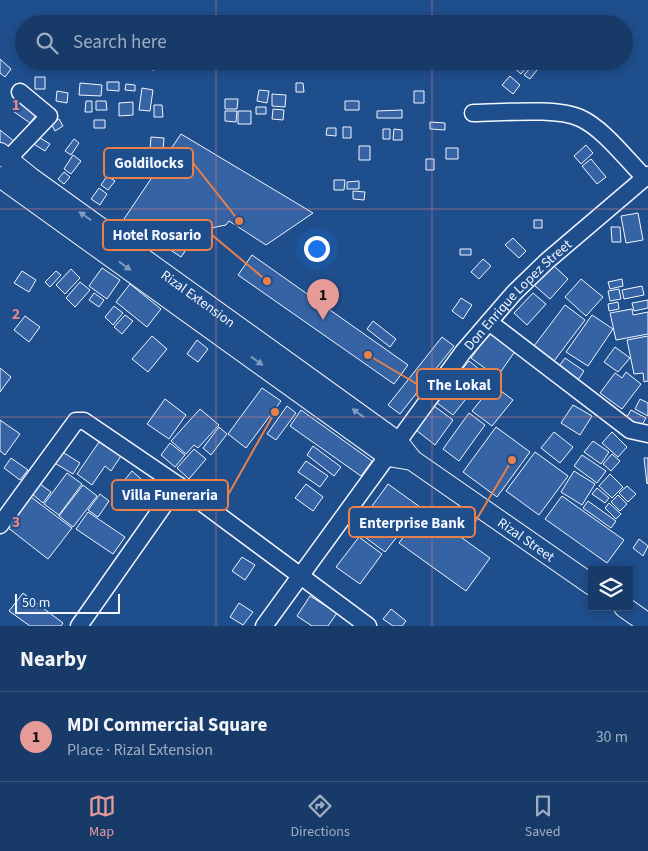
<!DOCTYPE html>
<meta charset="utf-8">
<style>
:root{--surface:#173a69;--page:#20416f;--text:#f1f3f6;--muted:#9eadc0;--line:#36547d;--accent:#e69b98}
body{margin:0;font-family:"Source Sans 3",sans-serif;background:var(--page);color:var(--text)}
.controls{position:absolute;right:15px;bottom:15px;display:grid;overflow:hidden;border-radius:0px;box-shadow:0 2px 8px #0003}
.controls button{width:45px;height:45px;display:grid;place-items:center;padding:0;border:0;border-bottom:1px solid var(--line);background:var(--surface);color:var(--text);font:25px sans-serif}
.scale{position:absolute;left:15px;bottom:12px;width:105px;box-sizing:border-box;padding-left:5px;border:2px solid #f2f6ff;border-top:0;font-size:14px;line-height:18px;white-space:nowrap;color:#f2f6ff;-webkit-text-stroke:4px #1f4e8c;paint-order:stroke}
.you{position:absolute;left:316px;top:248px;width:18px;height:18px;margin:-12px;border:4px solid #fff;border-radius:50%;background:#1a73e8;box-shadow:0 0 0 8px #1a73e833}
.badge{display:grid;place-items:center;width:32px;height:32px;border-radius:50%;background:var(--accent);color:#111;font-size:16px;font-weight:700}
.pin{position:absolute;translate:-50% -41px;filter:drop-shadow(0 1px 2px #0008)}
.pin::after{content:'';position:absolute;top:26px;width:18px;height:15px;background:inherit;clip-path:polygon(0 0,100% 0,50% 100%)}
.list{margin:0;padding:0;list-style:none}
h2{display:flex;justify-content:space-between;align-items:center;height:65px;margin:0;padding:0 20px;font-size:21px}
h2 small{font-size:16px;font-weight:400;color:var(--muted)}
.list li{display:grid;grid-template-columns:32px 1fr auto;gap:15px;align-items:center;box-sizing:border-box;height:90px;padding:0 20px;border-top:1px solid var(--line)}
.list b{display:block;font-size:19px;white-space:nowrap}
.list p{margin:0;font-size:16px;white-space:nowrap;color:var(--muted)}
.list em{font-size:16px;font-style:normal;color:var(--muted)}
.icon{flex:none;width:28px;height:28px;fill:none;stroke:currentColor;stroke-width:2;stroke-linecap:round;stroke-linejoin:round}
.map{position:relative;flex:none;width:648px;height:626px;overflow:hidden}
.search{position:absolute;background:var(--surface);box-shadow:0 2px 8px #0003;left:15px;right:15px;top:15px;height:55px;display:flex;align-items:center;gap:12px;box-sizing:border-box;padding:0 18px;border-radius:28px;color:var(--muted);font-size:19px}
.sheet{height:155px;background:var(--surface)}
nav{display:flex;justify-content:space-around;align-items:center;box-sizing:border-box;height:70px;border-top:1px solid var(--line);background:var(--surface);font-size:14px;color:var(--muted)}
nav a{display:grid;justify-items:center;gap:2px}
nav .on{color:var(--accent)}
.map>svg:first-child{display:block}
.building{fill:#3563a3;stroke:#f2f6ff}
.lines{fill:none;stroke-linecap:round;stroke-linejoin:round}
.minor-casing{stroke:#f2f6ff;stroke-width:19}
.major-casing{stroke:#f2f6ff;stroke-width:22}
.minor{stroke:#1f4e8c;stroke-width:16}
.major{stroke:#1f4e8c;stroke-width:20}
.oneway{fill:#7e9ac0}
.grid{fill:none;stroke:#e38589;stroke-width:1;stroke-opacity:0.55}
.labels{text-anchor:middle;stroke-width:4;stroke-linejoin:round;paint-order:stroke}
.street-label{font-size:14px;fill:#f2f6ff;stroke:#1f4e8c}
.grid-label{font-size:16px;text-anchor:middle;font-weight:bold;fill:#e38589;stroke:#1f4e8c;stroke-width:4;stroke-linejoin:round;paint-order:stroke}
.leader{fill:none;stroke:#ea8049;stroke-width:2}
.callout-dot{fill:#ea8049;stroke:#1f4e8c;stroke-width:2}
.callout{fill:#1f4e8c;stroke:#ea8049;stroke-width:2}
.callout-label{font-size:15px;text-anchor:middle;font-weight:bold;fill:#f2f6ff}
</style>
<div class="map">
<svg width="648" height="626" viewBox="0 0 648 626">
<rect width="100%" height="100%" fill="#1f4e8c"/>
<path class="building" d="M 0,59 L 11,69 L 5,77 L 0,73 Z
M 52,61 L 66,61 L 66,69 L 51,69 Z
M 165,61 L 165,68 L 152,70 L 151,62 Z
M 518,61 L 532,61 L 521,74 L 513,67 Z
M 532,66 L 537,70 L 530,79 L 524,75 Z
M 510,76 L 520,85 L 513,94 L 502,85 Z
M 35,77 L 45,77 L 45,89 L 35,89 Z
M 107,82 L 119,82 L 119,91 L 107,90 Z
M 80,83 L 102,85 L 101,96 L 79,95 Z
M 296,83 L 303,83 L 304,92 L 296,92 Z
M 126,84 L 135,85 L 135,91 L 125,90 Z
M 142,88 L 153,90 L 150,111 L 139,110 Z
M 259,90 L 269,91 L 267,103 L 257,101 Z
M 57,91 L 68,93 L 67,103 L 56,101 Z
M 414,91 L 424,91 L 424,103 L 414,103 Z
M 272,94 L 286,95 L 285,107 L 272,106 Z
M 22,99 L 39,111 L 30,123 L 13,111 Z
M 225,99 L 238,99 L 237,109 L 225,109 Z
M 86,101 L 92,101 L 92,112 L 85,112 Z
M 96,101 L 106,101 L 107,110 L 96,110 Z
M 345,101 L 359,101 L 359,110 L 345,110 Z
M 133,102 L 133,115 L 119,116 L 119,103 Z
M 154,105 L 162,105 L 163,117 L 154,117 Z
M 256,107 L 266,107 L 266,114 L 256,114 Z
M 273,109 L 284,110 L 283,120 L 272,119 Z
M 402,110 L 402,118 L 377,118 L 377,111 Z
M 225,111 L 237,111 L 236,122 L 225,121 Z
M 238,111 L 251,111 L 251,124 L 238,124 Z
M 59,119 L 63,126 L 55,131 L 51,123 Z
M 94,120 L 105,120 L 105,128 L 94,128 Z
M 430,122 L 445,123 L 445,130 L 430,129 Z
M 343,127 L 351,127 L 351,138 L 343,138 Z
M 327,128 L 336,128 L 336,136 L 326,135 Z
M 383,129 L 390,129 L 390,139 L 383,139 Z
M 394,129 L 402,130 L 402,140 L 393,140 Z
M 0,130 L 15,142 L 8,151 L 0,145 Z
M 181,134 L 313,213 L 266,245 L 229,221 L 226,225 L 206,229 L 202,227 L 181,257 L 124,219 Z
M 37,136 L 50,144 L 45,151 L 32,143 Z
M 151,137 L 164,138 L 163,150 L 150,149 Z
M 74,139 L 79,143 L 71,155 L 65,151 Z
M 586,145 L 593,153 L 581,164 L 574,156 Z
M 359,146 L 370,146 L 370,160 L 359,160 Z
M 446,148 L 458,148 L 458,159 L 446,159 Z
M 73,155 L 81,161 L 71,174 L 64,169 Z
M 426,159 L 434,159 L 434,170 L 426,170 Z
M 591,159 L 606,177 L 597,184 L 582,166 Z
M 64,172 L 70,177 L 64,184 L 58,179 Z
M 107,176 L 115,181 L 108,190 L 101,185 Z
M 334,180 L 345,180 L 344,190 L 334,190 Z
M 359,181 L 359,189 L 347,189 L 347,182 Z
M 99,188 L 107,194 L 100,205 L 91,199 Z
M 353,191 L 365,192 L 364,200 L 353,199 Z
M 638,213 L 643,240 L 626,243 L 621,216 Z
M 534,220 L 542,220 L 542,228 L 534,228 Z
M 611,227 L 620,227 L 621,242 L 612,242 Z
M 513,238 L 526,251 L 519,258 L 505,245 Z
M 460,249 L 471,249 L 471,255 L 460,255 Z
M 252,255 L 408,365 L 394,384 L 238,275 Z
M 483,259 L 491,266 L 479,279 L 471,272 Z
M 553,265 L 568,279 L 550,299 L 534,285 Z
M 102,268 L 120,280 L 107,299 L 89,286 Z
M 71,269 L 80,278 L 65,294 L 56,285 Z
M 22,271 L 36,280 L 29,292 L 14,283 Z
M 56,271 L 61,275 L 50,287 L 45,282 Z
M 581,279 L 603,297 L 586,316 L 565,297 Z
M 622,279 L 623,286 L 610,289 L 608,282 Z
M 80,282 L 90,290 L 75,307 L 66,298 Z
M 130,284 L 161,309 L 147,327 L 116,302 Z
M 642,286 L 644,295 L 624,299 L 622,290 Z
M 619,289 L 621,299 L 610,301 L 608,291 Z
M 94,293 L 104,300 L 99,307 L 89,300 Z
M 533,293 L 546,304 L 527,325 L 514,313 Z
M 461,298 L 472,305 L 463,319 L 452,311 Z
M 648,300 L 648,308 L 634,311 L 632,303 Z
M 618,302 L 619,309 L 609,311 L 608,304 Z
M 565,305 L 585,320 L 554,361 L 534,346 Z
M 114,306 L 123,313 L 113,325 L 105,317 Z
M 632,309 L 633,315 L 648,312 L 648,334 L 616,340 L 610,313 Z
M 125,315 L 133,321 L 122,334 L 114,327 Z
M 592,315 L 613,329 L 588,366 L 566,352 Z
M 25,316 L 40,327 L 29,342 L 14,330 Z
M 373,321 L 396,339 L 390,347 L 367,329 Z
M 491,331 L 516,350 L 497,377 L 471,358 Z
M 152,336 L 167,349 L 148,372 L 132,359 Z
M 648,336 L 648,381 L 644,382 L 643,373 L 634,374 L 627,340 Z
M 442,337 L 454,346 L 400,414 L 388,405 Z
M 197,340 L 208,349 L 198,362 L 187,354 Z
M 615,347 L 630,358 L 618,372 L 604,362 Z
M 565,358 L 584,371 L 576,383 L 557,369 Z
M 469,361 L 495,382 L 485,394 L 460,372 Z
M 0,368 L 11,377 L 0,392 Z
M 626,372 L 641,384 L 622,409 L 600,393 L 615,373 L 622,378 Z
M 457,376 L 474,389 L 453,415 L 437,403 Z
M 493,385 L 513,400 L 492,426 L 472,411 Z
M 262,388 L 281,401 L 246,448 L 228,434 Z
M 165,399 L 186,415 L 169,439 L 147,424 Z
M 640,399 L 648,403 L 648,416 L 635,409 Z
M 573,405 L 592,416 L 580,435 L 561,423 Z
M 287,406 L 296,413 L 276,440 L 267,434 Z
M 434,406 L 453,420 L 435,445 L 416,430 Z
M 200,409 L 219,425 L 198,448 L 194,445 L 186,454 L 171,441 Z
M 301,410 L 372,461 L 361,476 L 290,426 Z
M 631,410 L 646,418 L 640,428 L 625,420 Z
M 469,413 L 485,425 L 459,461 L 443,449 Z
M 0,420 L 20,434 L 5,455 L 0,451 Z
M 219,427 L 227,434 L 211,455 L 203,448 Z
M 496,427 L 530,452 L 497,497 L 463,472 Z
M 554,432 L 573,447 L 560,463 L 541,448 Z
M 612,432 L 627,447 L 618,457 L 602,443 Z
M 593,441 L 609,452 L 601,464 L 584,452 Z
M 99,442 L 121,456 L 111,471 L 105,466 L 92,485 L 77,474 Z
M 170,443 L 185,455 L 175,467 L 161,455 Z
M 313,446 L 341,467 L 334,476 L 307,455 Z
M 194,449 L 206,459 L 189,479 L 177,468 Z
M 61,451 L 80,463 L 73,474 L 53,462 Z
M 535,452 L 568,476 L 539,515 L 506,491 Z
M 612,454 L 620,461 L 611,471 L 603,464 Z
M 582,455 L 606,471 L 597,483 L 574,466 Z
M 11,458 L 28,470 L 20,480 L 4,468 Z
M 644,458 L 648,458 L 648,483 L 647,484 Z
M 306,461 L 328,476 L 320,487 L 298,472 Z
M 132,471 L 150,487 L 135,504 L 117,489 Z
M 574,471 L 595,484 L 582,505 L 561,492 Z
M 67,473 L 82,484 L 59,515 L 44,504 Z
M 610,474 L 623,487 L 612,498 L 599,486 Z
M 40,484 L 51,492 L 43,503 L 32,494 Z
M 306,484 L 323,497 L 313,511 L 295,498 Z
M 388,484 L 420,507 L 399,536 L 367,513 Z
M 83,485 L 97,496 L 73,527 L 59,516 Z
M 627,486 L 636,494 L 628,502 L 619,493 Z
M 597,488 L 609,498 L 605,503 L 592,494 Z
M 100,494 L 109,501 L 98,517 L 88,510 Z
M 618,495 L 627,504 L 620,511 L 611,502 Z
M 562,496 L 624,540 L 607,563 L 545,519 Z
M 31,497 L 72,528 L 48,559 L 7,527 Z
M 588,501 L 616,521 L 611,528 L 583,508 Z
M 609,503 L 621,514 L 616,519 L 605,508 Z
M 423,510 L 490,558 L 466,591 L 399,543 Z
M 362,511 L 396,538 L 385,552 L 350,526 Z
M 88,512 L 125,537 L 113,554 L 76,529 Z
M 359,537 L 382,554 L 360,584 L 336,567 Z
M 639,539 L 648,546 L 643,556 L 633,548 Z
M 242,557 L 255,565 L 245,580 L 232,571 Z
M 23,593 L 63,623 L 61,626 L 30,626 L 9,611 Z
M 310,596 L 337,613 L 328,626 L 312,626 L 297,616 Z
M 239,603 L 253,612 L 243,625 L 230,617 Z
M 391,609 L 406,621 L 402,626 L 393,626 L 383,619 Z"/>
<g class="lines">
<defs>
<g id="minor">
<path d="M 473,113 C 501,113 556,107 580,118 C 603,128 627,160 645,178"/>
<path d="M 8,159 L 49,116 L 20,92"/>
<path d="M 489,322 L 630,430 L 648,434"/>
<path d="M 0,525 L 76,421 L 84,421 L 178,485 L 368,626"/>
<path d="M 79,626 L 178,485"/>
<path id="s1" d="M 264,626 L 463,352 L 514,293 L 547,261 L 648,175"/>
</g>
<g id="major">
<path id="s2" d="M 0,153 L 31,178 L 398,442 L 412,460 L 592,585"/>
<path d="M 0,177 L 388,456 L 412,460"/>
<path d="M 624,607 L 648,624"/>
</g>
</defs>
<use href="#minor" class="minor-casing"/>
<use href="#major" class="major-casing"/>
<use href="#minor" class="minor"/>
<use href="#major" class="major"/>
</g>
<defs><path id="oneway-solid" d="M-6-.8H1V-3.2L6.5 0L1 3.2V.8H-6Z" transform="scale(1.25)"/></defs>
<g class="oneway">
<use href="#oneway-solid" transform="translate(85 216) rotate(-145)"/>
<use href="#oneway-solid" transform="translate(125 266) rotate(36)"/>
<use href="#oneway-solid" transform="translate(257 361) rotate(36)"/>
<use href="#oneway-solid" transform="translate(358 413) rotate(-144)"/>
</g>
<path class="grid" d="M 216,0 L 216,24M 432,0 L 432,24M 216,61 L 216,626M 432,61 L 432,626M 0,209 L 648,209M 0,417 L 648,417"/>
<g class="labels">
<g class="street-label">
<text dy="5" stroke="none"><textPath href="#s1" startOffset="418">Don Enrique Lopez Street</textPath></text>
<text dy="5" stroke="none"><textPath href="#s2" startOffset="246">Rizal Extension</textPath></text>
<text dy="5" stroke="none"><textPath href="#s2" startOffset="654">Rizal Street</textPath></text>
</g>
</g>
<g class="grid-label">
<text x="16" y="110">1</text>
<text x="16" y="319">2</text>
<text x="16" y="527">3</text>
</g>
<path class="leader" d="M239 221L193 163M267 281L212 235M368 355L417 384M275 412L228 495M512 460L475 522"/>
<g class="callout-dot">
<circle cx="239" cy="221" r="5"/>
<circle cx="267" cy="281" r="5"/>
<circle cx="368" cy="355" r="5"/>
<circle cx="275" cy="412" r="5"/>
<circle cx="512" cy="460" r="5"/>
</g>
<g class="callout">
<rect x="104" y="148" width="89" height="30" rx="5"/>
<rect x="103" y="220" width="109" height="30" rx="5"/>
<rect x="417" y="369" width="84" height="30" rx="5"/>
<rect x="112" y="480" width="116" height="30" rx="5"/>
<rect x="349" y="507" width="126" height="30" rx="5"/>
</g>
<g class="callout-label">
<text x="149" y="168">Goldilocks</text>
<text x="157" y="240">Hotel Rosario</text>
<text x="459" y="390">The Lokal</text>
<text x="170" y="500">Villa Funeraria</text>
<text x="412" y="528">Enterprise Bank</text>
</g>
</svg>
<div class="controls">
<button><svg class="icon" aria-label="layers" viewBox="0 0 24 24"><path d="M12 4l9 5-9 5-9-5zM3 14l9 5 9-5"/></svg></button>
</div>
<div class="scale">50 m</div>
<div class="you"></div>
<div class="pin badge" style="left:323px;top:320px">1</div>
<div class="search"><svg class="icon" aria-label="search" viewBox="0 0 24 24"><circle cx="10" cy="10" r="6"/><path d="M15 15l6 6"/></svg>Search here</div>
</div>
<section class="sheet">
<h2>Nearby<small></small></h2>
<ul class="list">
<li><span class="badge">1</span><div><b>MDI Commercial Square</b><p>Place · Rizal Extension</p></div><em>30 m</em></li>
</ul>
</section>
<nav>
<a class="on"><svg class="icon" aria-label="map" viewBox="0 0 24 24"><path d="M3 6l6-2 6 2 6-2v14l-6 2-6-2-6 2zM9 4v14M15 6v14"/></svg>Map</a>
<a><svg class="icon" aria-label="directions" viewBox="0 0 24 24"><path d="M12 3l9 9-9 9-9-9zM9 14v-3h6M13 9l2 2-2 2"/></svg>Directions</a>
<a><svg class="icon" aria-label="saved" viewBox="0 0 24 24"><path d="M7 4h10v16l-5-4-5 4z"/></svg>Saved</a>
</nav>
